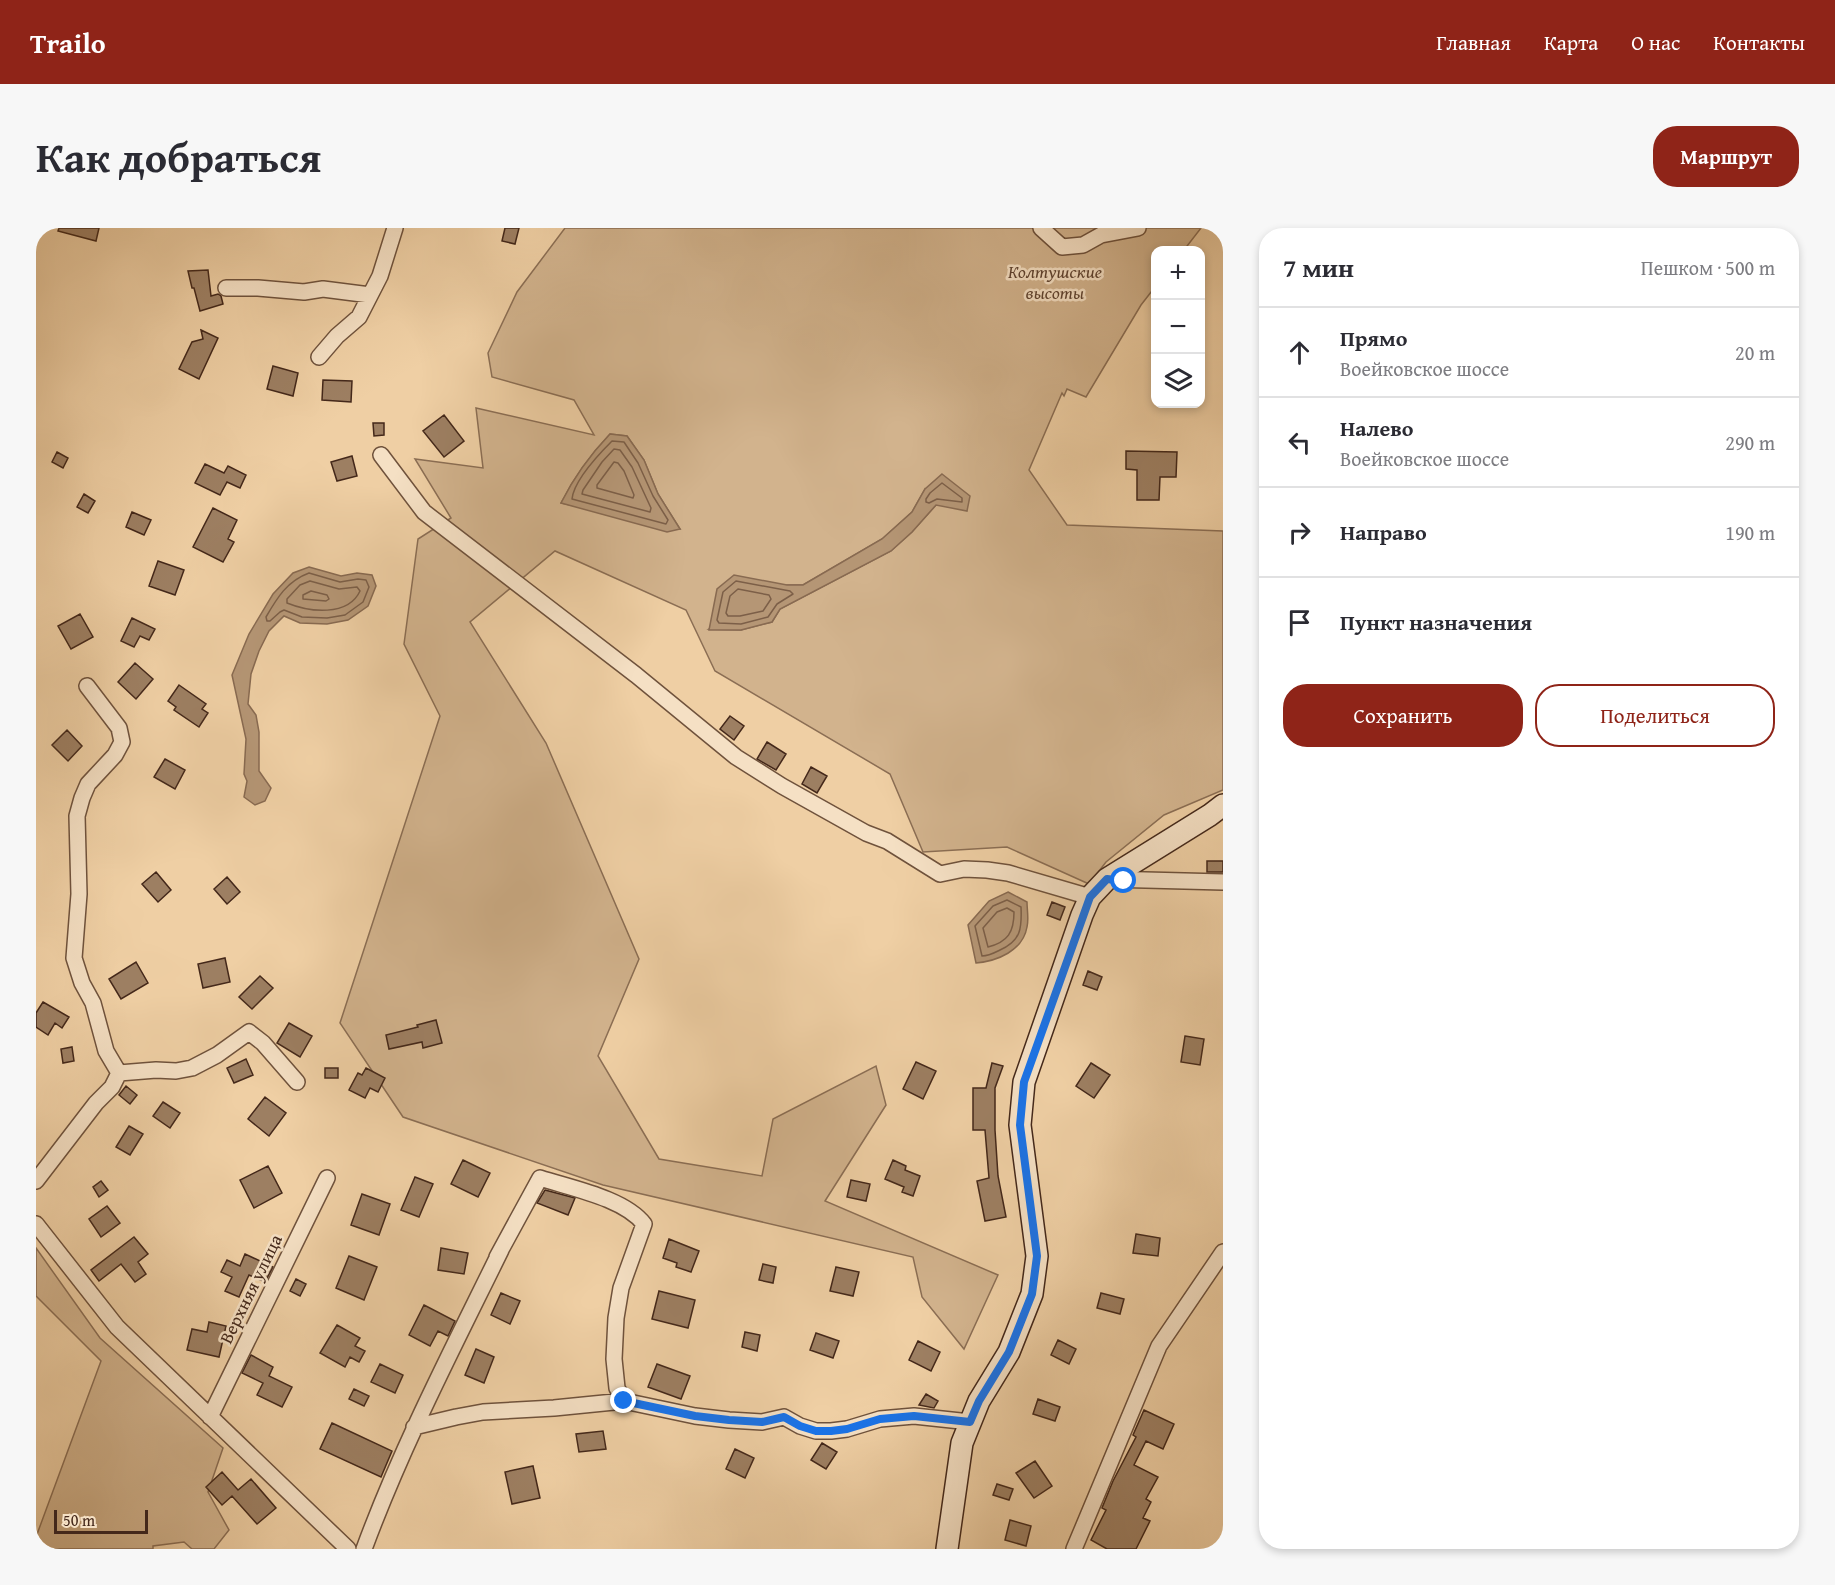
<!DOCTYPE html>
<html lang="ru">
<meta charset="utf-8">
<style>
:root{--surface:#fff;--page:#f7f7f7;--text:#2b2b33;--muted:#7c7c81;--line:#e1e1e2;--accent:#8f2418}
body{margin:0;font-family:"Gentium Book Plus",serif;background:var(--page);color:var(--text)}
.controls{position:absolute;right:18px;top:18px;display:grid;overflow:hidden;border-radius:12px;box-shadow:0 3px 9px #0003}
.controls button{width:54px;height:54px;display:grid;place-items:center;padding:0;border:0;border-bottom:2px solid var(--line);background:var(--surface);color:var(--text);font:30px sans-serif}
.scale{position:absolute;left:18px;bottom:15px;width:94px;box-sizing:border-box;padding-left:6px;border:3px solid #44281a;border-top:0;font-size:16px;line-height:21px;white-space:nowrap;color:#44281a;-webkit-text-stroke:4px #f5e0c4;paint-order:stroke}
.stop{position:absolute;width:18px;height:18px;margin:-14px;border:4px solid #1a73e8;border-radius:50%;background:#fff}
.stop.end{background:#1a73e8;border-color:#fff;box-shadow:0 2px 6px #0008}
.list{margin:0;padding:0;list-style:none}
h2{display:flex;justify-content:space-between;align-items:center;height:78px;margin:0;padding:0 24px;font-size:26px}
h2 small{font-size:20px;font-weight:400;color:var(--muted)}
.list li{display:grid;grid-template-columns:39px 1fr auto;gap:18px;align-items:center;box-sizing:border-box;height:90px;padding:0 24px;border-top:2px solid var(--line)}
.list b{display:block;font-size:22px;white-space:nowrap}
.list p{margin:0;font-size:20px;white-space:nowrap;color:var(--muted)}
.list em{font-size:20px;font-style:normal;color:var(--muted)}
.actions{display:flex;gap:12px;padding:18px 24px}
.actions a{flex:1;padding:14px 0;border:2px solid var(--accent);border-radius:24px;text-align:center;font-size:21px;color:var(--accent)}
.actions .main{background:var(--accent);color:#fff}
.icon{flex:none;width:33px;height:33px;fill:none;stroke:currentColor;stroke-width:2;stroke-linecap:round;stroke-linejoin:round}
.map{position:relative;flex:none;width:1187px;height:1321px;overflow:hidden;border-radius:24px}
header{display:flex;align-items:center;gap:36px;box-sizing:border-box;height:84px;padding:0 30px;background:var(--accent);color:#fff}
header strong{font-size:28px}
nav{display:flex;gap:33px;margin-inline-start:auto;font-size:21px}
.intro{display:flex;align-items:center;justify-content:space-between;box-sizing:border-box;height:144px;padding:0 36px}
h1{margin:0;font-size:42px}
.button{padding:15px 27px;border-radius:24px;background:var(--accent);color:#fff;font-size:21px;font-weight:700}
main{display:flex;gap:36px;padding:0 36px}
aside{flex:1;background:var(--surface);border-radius:24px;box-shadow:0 3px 9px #0003}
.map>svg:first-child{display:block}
.green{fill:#d2b38d;stroke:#8b6e54;stroke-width:1.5;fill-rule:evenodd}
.water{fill:#b59675;stroke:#886a51;stroke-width:1.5}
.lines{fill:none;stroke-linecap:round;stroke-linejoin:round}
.shore{stroke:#7c5f48;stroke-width:1.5}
.building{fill:#9d7f62;stroke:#44281a;stroke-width:1.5}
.street-casing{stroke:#6f523c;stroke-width:18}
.secondary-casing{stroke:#44281a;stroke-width:24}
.street{stroke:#f5e0c4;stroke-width:15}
.secondary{stroke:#f5e0c4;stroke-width:21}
.route{stroke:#1a73e8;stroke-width:8}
.labels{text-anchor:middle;stroke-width:5;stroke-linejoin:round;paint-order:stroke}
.park-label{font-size:18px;font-style:italic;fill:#604431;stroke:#f5e0c4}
.street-label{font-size:18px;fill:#44281a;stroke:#f5e0c4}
</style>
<header>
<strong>Trailo</strong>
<nav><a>Главная</a><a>Карта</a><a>О нас</a><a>Контакты</a></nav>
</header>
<div class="intro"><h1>Как добраться</h1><a class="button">Маршрут</a></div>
<main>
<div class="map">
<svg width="1187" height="1321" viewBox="0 0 1187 1321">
<rect width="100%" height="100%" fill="#efcfa4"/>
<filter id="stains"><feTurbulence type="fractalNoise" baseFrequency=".00333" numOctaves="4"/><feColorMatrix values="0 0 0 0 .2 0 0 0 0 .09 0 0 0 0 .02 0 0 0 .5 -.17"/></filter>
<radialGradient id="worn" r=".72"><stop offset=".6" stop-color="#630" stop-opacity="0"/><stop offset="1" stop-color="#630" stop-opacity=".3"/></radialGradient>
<path class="green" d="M 529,0 L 1165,0 L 1148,22 L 1120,22 L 1119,59 L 1105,77 L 1050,169 L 1031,161 L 1028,168 L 1026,165 L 993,242 L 1031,297 L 1187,303 L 1187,562 L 1128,587 L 1070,634 L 1053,656 L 971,619 L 887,624 L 854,546 L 679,443 L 650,382 L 519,323 L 434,394 L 510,515 L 603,731 L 562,828 L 623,931 L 726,948 L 737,891 L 840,838 L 850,877 L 789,973 L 962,1047 L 928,1121 L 886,1069 L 877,1029 L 567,957 L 367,889 L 304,795 L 404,488 L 368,416 L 382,311 L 415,290 L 379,231 L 447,240 L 440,180 L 558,207 L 538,172 L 456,149 L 452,125 L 481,64 ZM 574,206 L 591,208 L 608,232 L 622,266 L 644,301 L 525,275 C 538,249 554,227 574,206 ZM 889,261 L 900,277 L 876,304 L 855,323 L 744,381 L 736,394 L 705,402 L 673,401 L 751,357 L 767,357 L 846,311 L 876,284 Z
M 0,1020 L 64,1110 L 187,1220 L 172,1264 L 193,1302 L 178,1321 L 156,1321 L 148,1314 L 117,1318 L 117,1321 L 0,1321 L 0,1309 L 65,1133 L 0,1068 Z"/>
<path class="water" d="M 574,206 L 591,208 L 608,232 L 622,266 L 644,301 L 631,304 L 525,275 C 538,249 554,227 574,206 Z
M 906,246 L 934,268 L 931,283 L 900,277 L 876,304 L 855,323 L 744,381 L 736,394 L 705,402 L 673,402 L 681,361 L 698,347 L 751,357 L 767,357 L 846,311 L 876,284 L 889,261 Z
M 273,339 L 305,348 L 321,345 L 336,347 L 340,358 L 332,378 L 312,392 L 291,396 L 264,395 L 248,388 L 233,403 L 223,423 L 215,446 L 212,476 L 220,487 L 223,504 L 223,543 L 235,560 L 229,573 L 219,577 L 208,569 L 211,553 L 208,546 L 210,511 L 196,447 L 213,406 L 237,366 L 257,345 Z
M 972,664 L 991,674 C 991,682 993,691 991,699 C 987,723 961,733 940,735 L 932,697 L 953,673 Z"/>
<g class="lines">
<path class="shore" d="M 576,213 L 588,214 L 602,235 L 617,268 L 632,292 L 630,296 L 536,271 C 538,252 563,226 576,213 Z
M 578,221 L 584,222 L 596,239 L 615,280 L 614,284 L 546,266 L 547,262 L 566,234 Z
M 578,234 L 582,235 L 588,243 L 598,267 L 597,270 L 561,260 L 561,257 Z
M 906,255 L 926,270 L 926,274 L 901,271 L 893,275 L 890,274 L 890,271 L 894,265 Z
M 273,345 L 304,354 L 322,351 L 330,352 L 333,359 L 327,374 L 309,387 L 291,390 L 266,389 L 248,382 L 244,384 L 234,393 L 231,393 L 230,389 C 241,370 251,353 273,345 Z
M 274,353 L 303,361 L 321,359 L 324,363 C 312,389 273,384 251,375 L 251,371 L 264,357 Z
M 700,353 L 754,363 L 757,366 L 741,376 L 732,389 L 705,396 L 683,395 L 681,392 L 687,364 Z
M 702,361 L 733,367 L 735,371 L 727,383 L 704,388 L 692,388 L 690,385 L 694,368 Z
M 275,363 L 291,367 L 293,371 L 290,373 L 267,371 L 267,367 Z
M 971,672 L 985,679 C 986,700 985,713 964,722 C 958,725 953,728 946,728 L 939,698 L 957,678 Z
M 971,680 L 978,684 C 978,704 972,714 952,719 L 947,700 L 961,684 Z"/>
</g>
<path class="building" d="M 23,0 L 63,0 L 60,13 L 22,3 Z
M 469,0 L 483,0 L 479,16 L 466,13 Z
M 172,42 L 175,68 L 182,66 L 185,68 L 187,76 L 164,83 L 158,60 L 156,60 L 152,43 Z
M 165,102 L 182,110 L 163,151 L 143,141 L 156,114 L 167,111 Z
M 237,138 L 262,145 L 257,168 L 231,161 Z
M 287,152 L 316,153 L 315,174 L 286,172 Z
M 408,187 L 428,213 L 408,229 L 387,203 Z
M 337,195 L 348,195 L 348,207 L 338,208 Z
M 1090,223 L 1141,224 L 1140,249 L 1124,249 L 1123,272 L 1101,272 L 1101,242 L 1090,241 Z
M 21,224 L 32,230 L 27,240 L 16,234 Z
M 316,228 L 321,248 L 301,253 L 295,234 Z
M 169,236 L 188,245 L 192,238 L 210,247 L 204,260 L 191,254 L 184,267 L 159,255 Z
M 48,266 L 59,273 L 52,285 L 41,279 Z
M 177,280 L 201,292 L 192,311 L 198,314 L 187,334 L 157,319 Z
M 96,284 L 115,292 L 108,307 L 90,299 Z
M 122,333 L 148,342 L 139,367 L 113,358 Z
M 44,386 L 57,409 L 35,421 L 22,398 Z
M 96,390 L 119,401 L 113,412 L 104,408 L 98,419 L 85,413 Z
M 99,435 L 117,451 L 100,471 L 82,454 Z
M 143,457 L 170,476 L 166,481 L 172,485 L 163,499 L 138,482 L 140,479 L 132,473 Z
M 694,488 L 708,498 L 698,512 L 684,501 Z
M 31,502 L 46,518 L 32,533 L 16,517 Z
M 731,514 L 750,526 L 740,542 L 721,531 Z
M 129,531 L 149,542 L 139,561 L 118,549 Z
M 775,539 L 791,548 L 781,565 L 766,556 Z
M 1171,633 L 1187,633 L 1187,644 L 1171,644 Z
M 120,644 L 135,662 L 122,674 L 106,656 Z
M 191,649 L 204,664 L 191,676 L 178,661 Z
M 1016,674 L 1029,679 L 1024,692 L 1011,687 Z
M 189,730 L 194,754 L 167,760 L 162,736 Z
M 100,734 L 112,755 L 85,771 L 73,751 Z
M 1052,743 L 1066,749 L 1061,762 L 1047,757 Z
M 224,748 L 237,760 L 216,781 L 203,769 Z
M 7,774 L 33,789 L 26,800 L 19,795 L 12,807 L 0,799 L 0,785 Z
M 400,792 L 406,815 L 387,820 L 386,814 L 353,821 L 350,807 L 382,799 L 381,797 Z
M 253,795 L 276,808 L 264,829 L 241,815 Z
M 1149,808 L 1168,811 L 1164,837 L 1145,834 Z
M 36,819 L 38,833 L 27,835 L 25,821 Z
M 210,831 L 217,847 L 198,855 L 191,840 Z
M 880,834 L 900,843 L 887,871 L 867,861 Z
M 956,835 L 967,838 L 959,860 L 959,902 L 962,948 L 970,989 L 949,993 L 941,953 L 953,950 L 949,902 L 937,902 L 937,860 L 950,860 Z
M 1055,835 L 1074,847 L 1058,870 L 1040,858 Z
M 289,840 L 302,840 L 302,850 L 289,850 Z
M 330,840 L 349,850 L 342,864 L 334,860 L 329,870 L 313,862 L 322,845 L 326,847 Z
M 90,858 L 101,867 L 94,876 L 83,867 Z
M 229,869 L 250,885 L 233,908 L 212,891 Z
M 127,874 L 144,885 L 134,900 L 117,888 Z
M 93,898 L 107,906 L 94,927 L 80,919 Z
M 427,932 L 454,945 L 442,969 L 415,956 Z
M 857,932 L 870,938 L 869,942 L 884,948 L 877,968 L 866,964 L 868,959 L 849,951 Z
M 232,938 L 246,965 L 218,980 L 204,952 Z
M 379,949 L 397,956 L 383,989 L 365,982 Z
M 815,952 L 834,956 L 830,973 L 811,969 Z
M 65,953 L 72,962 L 63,969 L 57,959 Z
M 509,962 L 539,970 L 532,987 L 501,975 Z
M 326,966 L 354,976 L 343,1007 L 315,997 Z
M 71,978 L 84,995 L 65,1009 L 53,991 Z
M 1100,1006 L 1124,1010 L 1122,1028 L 1097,1025 Z
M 98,1009 L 112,1026 L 102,1034 L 110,1046 L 99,1054 L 85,1036 L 63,1053 L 55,1042 Z
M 633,1011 L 663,1023 L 655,1044 L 640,1039 L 641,1035 L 627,1030 Z
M 405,1020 L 432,1025 L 428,1046 L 402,1042 Z
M 209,1026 L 237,1039 L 229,1054 L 213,1047 L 203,1069 L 189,1063 L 196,1049 L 185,1044 L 191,1032 L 204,1038 Z
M 313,1028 L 341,1039 L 328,1072 L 300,1060 Z
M 727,1036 L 740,1039 L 737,1055 L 723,1052 Z
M 800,1039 L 823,1044 L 817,1068 L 794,1063 Z
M 260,1051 L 270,1056 L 264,1068 L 254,1063 Z
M 623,1063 L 659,1072 L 652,1100 L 616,1091 Z
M 465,1065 L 484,1073 L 474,1096 L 455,1087 Z
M 1065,1065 L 1088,1071 L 1084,1086 L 1061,1080 Z
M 388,1077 L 419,1093 L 412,1108 L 402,1103 L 394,1118 L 373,1107 Z
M 173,1094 L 190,1098 L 183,1129 L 151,1122 L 156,1101 L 171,1104 Z
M 301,1097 L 324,1110 L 319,1118 L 329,1123 L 323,1134 L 314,1129 L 309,1139 L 284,1125 Z
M 709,1104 L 724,1107 L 721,1123 L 706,1119 Z
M 780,1105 L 803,1113 L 797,1130 L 774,1122 Z
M 1022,1112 L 1040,1121 L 1033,1136 L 1015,1127 Z
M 882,1113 L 904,1124 L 895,1143 L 873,1132 Z
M 440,1121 L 458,1129 L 448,1155 L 429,1147 Z
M 215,1127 L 237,1139 L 233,1148 L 256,1159 L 246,1179 L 221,1167 L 227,1155 L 206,1145 Z
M 344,1136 L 367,1147 L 359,1165 L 335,1154 Z
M 621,1136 L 654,1148 L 645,1171 L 612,1159 Z
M 318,1161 L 333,1168 L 328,1178 L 313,1171 Z
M 890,1166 L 902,1173 L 898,1180 L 883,1177 Z
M 1002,1171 L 1024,1179 L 1019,1193 L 997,1186 Z
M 1108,1182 L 1138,1196 L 1127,1221 L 1110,1213 L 1098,1237 L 1122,1249 L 1110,1271 L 1115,1274 L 1107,1290 L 1114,1293 L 1100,1321 L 1071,1321 L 1055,1312 L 1070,1282 L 1066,1280 L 1077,1253 L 1100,1209 L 1097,1207 Z
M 296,1195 L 356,1223 L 345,1249 L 284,1221 Z
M 567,1203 L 570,1221 L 543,1224 L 540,1206 Z
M 786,1215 L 801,1224 L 790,1241 L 775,1232 Z
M 699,1221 L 718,1230 L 709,1250 L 690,1241 Z
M 999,1233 L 1016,1258 L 998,1270 L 980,1245 Z
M 497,1238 L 504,1270 L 476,1276 L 469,1244 Z
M 186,1244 L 202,1262 L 215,1251 L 240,1280 L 221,1296 L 196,1268 L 186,1277 L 170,1259 Z
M 961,1256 L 977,1261 L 973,1272 L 957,1267 Z
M 974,1292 L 995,1298 L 990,1318 L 969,1312 Z"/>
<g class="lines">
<defs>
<path id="street" d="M 1005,0 L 1026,19 L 1047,17 L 1065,7 L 1102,0
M 190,60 L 222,60 L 268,64 L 287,61 L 334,67
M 283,129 L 301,108 L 323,89 L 344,48 L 359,0
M 345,227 L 388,284 L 600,447 L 700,529 L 746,558 L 830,605 L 851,613 L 904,646 L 928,641 L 951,642 L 972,645 L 1054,669
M 51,458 L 83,500 L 86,514 L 79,527 L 52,556 L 46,570 L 41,588 L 43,666 L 38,730 L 46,755 L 57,775 L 70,823 L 83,845
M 1071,651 L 1187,654
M 83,845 L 120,842 L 140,843 L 156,840 L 181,827 L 213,804 L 227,815 L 261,854
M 0,953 L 60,875 L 76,859 L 83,845
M 0,996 L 81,1099 L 312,1321
M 461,1029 L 504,950 C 534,960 588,970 608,996 L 585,1060 L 580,1090 L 578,1131 L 581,1160 L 588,1173
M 174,1189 L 291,950
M 378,1199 L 420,1189 L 447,1184 L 518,1180 L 588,1173 L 659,1188 L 693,1192 L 726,1194 L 748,1189 L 764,1198 L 780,1203 L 795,1203 L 811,1201 L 844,1191 L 878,1188 L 934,1194
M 328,1321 C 366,1218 417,1120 465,1022
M 1038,1321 L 1123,1118 L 1187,1024"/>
<path id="secondary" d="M 911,1321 L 926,1215 L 943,1173 L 973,1124 L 996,1066 L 1001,1028 L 984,897 L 988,854 L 1046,687 L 1054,669 L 1071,651 L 1174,587 L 1187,577"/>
</defs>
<use href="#street" class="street-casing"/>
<use href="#secondary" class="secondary-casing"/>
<use href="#street" class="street"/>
<use href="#secondary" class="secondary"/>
</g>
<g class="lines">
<path class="route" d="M 588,1173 L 659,1188 L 693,1192 L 726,1194 L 748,1189 L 764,1198 L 780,1203 L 795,1203 L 811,1201 L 844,1191 L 878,1188 L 934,1194 L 943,1173 L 973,1124 L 996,1066 L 1001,1028 L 984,897 L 988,854 L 1054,669 L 1071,651 L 1088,653"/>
</g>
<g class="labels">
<g class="park-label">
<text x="1019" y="50">Колтушские<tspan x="1019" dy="21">высоты</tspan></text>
</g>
<g class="street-label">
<text transform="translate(215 1061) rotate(-64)" y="6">Верхняя улица</text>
</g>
</g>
<rect width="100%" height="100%" filter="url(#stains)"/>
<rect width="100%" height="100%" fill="url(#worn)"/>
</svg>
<div class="controls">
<button>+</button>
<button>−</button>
<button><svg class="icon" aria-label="layers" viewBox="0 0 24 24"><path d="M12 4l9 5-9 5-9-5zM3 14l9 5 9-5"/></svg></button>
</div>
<div class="scale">50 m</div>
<div class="stop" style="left:1088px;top:653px"></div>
<div class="stop end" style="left:588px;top:1173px"></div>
</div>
<aside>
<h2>7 мин<small>Пешком · 500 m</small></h2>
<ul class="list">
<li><svg class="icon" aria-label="ahead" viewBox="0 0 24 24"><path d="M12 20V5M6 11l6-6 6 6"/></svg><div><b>Прямо</b><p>Воейковское шоссе</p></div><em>20 m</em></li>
<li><svg class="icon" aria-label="left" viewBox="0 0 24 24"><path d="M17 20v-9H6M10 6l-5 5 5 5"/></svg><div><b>Налево</b><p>Воейковское шоссе</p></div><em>290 m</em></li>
<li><svg class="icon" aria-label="right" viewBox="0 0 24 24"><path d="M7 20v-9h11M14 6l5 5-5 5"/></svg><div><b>Направо</b></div><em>190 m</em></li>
<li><svg class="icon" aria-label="arrive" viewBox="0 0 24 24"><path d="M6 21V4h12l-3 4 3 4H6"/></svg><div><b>Пункт назначения</b></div></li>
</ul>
<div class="actions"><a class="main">Сохранить</a><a>Поделиться</a></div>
</aside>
</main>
